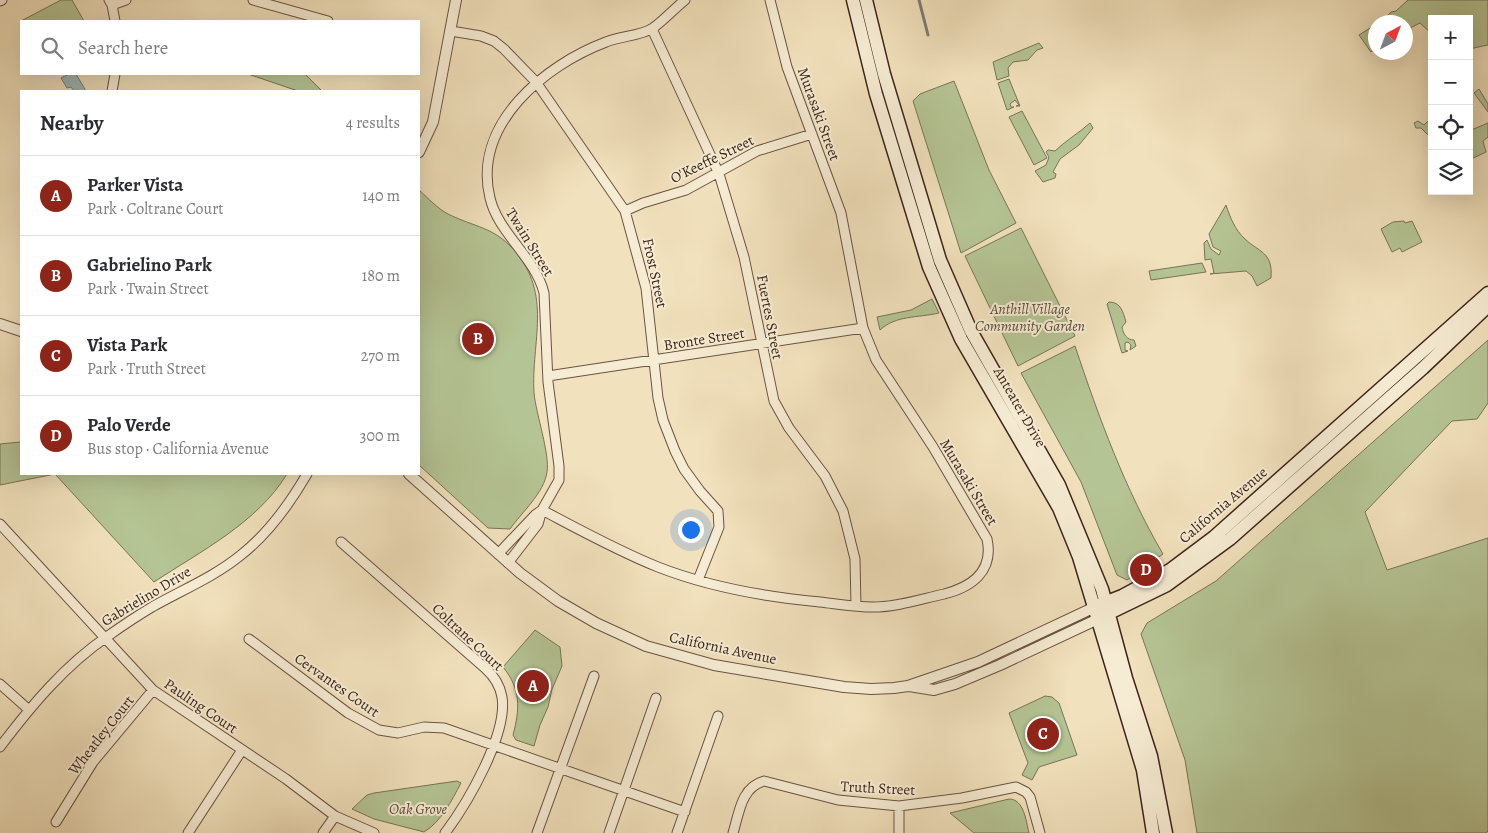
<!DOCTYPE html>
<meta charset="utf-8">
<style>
:root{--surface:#fff;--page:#f2f2f3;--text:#2b2b33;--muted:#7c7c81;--line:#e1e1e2;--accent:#8f2418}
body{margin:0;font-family:Alegreya,serif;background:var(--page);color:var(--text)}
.controls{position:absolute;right:15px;top:15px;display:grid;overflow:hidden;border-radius:0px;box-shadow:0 5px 20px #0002}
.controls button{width:45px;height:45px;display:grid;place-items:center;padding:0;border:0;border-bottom:1px solid var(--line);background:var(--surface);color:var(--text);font:25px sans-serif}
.compass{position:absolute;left:1368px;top:15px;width:45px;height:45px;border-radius:50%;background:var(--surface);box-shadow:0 5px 20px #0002;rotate:41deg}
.you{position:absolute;left:690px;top:529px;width:18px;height:18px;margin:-12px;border:4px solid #fff;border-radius:50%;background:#1a73e8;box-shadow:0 0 0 8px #1a73e833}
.badge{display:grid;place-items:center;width:32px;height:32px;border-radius:50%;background:var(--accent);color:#fff;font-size:16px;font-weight:700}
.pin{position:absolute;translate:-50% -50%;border:2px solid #fff;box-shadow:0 1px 5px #0006}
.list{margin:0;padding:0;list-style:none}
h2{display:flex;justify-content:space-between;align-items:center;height:65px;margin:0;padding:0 20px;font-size:21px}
h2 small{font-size:16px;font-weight:400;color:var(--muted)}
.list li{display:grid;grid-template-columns:32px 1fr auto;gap:15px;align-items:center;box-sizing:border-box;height:80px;padding:0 20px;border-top:1px solid var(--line)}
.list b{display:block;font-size:19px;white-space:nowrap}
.list p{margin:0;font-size:16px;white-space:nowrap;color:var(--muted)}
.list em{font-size:16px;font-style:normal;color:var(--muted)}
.icon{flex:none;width:28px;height:28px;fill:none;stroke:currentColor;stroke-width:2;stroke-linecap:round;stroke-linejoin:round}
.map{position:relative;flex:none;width:1488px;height:833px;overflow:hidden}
.search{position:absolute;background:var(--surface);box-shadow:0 5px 20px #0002;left:20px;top:20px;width:400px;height:55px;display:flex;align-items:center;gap:12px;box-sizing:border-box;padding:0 18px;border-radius:0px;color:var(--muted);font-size:19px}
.panel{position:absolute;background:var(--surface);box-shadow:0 5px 20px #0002;left:20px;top:90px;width:400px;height:385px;border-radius:0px}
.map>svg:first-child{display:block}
.green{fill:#b5c494;stroke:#797458}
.water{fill:#a1babc;stroke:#797e7c}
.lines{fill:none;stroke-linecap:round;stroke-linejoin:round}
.stream{stroke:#797e7c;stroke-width:3}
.minor-casing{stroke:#6a5343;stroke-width:11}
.tertiary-casing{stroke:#6a5343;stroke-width:12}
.secondary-casing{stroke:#3d241b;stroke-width:15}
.minor{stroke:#f6ecd3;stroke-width:9}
.tertiary{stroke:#f6ecd3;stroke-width:10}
.secondary{stroke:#f6ecd3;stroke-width:12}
.labels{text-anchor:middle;stroke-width:4;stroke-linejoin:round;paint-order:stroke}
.street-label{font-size:15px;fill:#3d241b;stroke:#f6ecd3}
.park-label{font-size:15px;font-style:italic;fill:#5b4c39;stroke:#f6ecd3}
</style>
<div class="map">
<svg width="1488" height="833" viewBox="0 0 1488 833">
<rect width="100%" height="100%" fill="#f1e1bc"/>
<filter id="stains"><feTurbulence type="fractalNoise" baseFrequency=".004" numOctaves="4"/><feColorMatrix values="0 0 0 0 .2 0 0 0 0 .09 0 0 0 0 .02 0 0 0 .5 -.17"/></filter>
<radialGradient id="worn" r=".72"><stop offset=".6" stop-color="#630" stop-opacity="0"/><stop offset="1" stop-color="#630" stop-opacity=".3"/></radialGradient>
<path class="green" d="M 61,0 L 72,0 L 84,21 L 21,21 Z
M 1408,0 L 1488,0 L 1488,45 L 1469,49 L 1469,19 L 1432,19 L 1432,34 L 1420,23 L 1406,30 L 1406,22 L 1382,22 L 1391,12 L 1396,11 Z
M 1375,25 L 1375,49 L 1371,52 L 1359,35 Z
M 1039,43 L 1043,48 L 1037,50 L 1028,60 L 1013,62 L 1008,68 L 1009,76 L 997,80 L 993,62 Z
M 248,74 L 305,74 L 322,91 L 298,91 Z
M 1009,79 L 1020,106 L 1016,106 L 1019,105 L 1015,100 L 1010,104 L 1011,107 L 1014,107 L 1007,110 L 998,83 Z
M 954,81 L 989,170 L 1016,223 L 961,253 L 913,101 L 920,94 Z
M 1479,89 L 1488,104 L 1488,112 L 1474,93 Z
M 1022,111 L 1047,158 L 1034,165 L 1009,117 Z
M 1431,118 L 1432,119 L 1432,139 L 1421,128 L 1416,128 L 1414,123 L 1418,121 L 1424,125 Z
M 1090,123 L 1093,128 L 1079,145 L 1060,159 L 1053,172 L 1056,174 L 1055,178 L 1043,182 L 1035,171 L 1046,165 L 1049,157 L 1046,152 L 1048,150 L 1055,151 C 1065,141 1079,133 1090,123 Z
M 1488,123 L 1488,137 L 1483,141 L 1486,152 L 1469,160 L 1469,131 Z
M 419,190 C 428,198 438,209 448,214 C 474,227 494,227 514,250 C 553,295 531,341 534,393 C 536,414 550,454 547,472 C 544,493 522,512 510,529 L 488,528 L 419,465 Z
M 1226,205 C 1230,217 1235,230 1245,239 C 1260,253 1273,252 1271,278 L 1257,286 L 1252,276 L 1246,271 L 1210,274 L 1214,273 L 1211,259 L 1205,260 L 1204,243 L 1207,240 L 1211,249 L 1219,255 L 1221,251 L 1213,247 L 1209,234 Z
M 1404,221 L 1405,223 L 1412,221 L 1422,242 L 1402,252 L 1400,248 L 1392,252 L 1381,229 L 1393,222 Z
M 1021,228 L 1075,336 L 1018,366 L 965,256 Z
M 1202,263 L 1206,272 L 1151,280 L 1149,271 Z
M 932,299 L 939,313 C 918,318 896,315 880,330 L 877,317 L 911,310 Z
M 1109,302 C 1121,302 1123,312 1126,322 L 1122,327 C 1123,334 1127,340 1134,340 L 1136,346 L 1130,350 L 1131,345 L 1128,342 L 1125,343 L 1125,350 L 1128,351 L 1122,353 L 1107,304 Z
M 1488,340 L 1488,403 L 1477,419 L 1452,421 L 1365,512 L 1387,570 L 1488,538 L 1488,831 L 1486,833 L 1197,833 L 1185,760 L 1141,634 L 1147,623 L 1216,581 Z
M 1075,346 C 1099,418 1125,489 1163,554 L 1127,580 L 1117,575 L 1081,482 L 1021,373 Z
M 21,442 L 21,474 L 287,474 C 257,523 201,551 154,582 L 55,474 L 0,485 L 0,444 Z
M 535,630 L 560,647 L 562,666 L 552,689 L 548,707 L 540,725 L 534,746 L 516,740 L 513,735 C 520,709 521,689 503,667 Z
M 1045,696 L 1052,697 L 1059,703 L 1077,755 L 1039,767 L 1032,780 L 1022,775 L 1028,763 L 1009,713 Z
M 457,781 L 461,783 C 452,800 441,822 424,832 L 374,819 L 352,809 L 367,795 L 374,793 Z
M 1009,799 C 1024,799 1026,821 1029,833 L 974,833 L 950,813 Z"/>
<path class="water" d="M 69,74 L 76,74 L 86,91 L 74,91 L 71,87 L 67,88 L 61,78 Z"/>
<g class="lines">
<path class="stream" d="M 919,0 L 928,35"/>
<defs>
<path id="minor" d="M 109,0 L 112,5 L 115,21
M 253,0 L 328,21
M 0,1 L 2,0
M 112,5 L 126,0
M 652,29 L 719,174 L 744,257 L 774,401 L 789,428 L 825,476 L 843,511 L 855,559 L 856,606
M 451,31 L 481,36 L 494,41 L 504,49 L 536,82 L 625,211 L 646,288 L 658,398 L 663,420 L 675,451 L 684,469 L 700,491 L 718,511 L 719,527 L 698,580
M 112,91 L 115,74
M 625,211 L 643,203 L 686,190 L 757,151 L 812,134
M 548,376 L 863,328
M 542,510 C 580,530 618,551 658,567 C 709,587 766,597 820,602 C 838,604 856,607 873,607 C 897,607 921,599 944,594 C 972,587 994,571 987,539 L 933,447 L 876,360 L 863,328 L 841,213 L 787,67 L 770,0
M 0,524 L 153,690 L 286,779 L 335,816 L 374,833
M 341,542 L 485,668 C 494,676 500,685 502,697 C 508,734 467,804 445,833
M 498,554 L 535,515 L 542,510
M 508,563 L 538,524 L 542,510 L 559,480 L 559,466 L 548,382 L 544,293 C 535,257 498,233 490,198 C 472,124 545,65 606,42 C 620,36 641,36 653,28 C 664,20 674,9 685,0
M 249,639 L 348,713 L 379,730 L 398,733 L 424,727 L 444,728 L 685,812
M 0,684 L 28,709
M 0,747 C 31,706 65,665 108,636 C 122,626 137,616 152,607 C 182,590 214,577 241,555 C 269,533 289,505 307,474
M 56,822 L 93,762 L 153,690
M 188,833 L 242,750
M 323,833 L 335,816
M 537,833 L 594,676
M 609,833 L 656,698
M 677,833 L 718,716
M 733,833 C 739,814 741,787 764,781 L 838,800 L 899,806 L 962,798 L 1016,787 L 1026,792 L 1030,797 L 1040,833
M 899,833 L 899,806"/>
<path id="tertiary" d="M 419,152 L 433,122 L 456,0
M 0,324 L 21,331
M 409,474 L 520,573 L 558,601 L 596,623 L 646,646 L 714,665 L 844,687 L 871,689 L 894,688 L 908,686 L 978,662 L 1095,607
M 909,686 L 934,690 L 955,684 L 1000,665 L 1098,619"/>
<path id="secondary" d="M 853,0 L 876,94 L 929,267 L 961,339 L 1059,508 L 1079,557 L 1143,770 L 1153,833
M 866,0 L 884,74 L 940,260 L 971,331 L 1059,485 L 1102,589 L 1126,678 L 1151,756 L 1166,833
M 1099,605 L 1122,596 L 1170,570 L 1214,537 L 1488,293
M 1103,616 L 1167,585 L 1230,539 L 1423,368 L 1488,306"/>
</defs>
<use href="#minor" class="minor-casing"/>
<use href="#tertiary" class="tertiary-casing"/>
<use href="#secondary" class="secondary-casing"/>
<use href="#minor" class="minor"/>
<use href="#tertiary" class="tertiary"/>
<use href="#secondary" class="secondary"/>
</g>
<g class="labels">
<g class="street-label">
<text transform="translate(819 114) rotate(70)" y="5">Murasaki Street</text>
<text transform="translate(712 159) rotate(-26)" y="5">O'Keeffe Street</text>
<text transform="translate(530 242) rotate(58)" y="5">Twain Street</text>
<text transform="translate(655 273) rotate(78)" y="5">Frost Street</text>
<text transform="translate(770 317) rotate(79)" y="5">Fuertes Street</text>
<text transform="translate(704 339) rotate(-9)" y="5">Bronte Street</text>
<text transform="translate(1020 407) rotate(60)" y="5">Anteater Drive</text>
<text transform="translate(969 482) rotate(59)" y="5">Murasaki Street</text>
<text transform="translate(1223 505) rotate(-40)" y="5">California Avenue</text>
<text transform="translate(146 596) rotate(-31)" y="5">Gabrielino Drive</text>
<text transform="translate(468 637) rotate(43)" y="5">Coltrane Court</text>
<text transform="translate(723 648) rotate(12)" y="5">California Avenue</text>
<text transform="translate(337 685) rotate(35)" y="5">Cervantes Court</text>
<text transform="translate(201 706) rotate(34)" y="5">Pauling Court</text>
<text transform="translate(101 735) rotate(-52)" y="5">Wheatley Court</text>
<text transform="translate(878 788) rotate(3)" y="5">Truth Street</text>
</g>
<g class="park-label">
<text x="1030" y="314">Anthill Village<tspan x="1030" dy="17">Community Garden</tspan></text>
<text x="418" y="814">Oak Grove</text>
</g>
</g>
<rect width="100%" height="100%" filter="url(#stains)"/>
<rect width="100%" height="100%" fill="url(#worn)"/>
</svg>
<div class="controls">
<button>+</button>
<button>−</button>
<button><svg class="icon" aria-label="locate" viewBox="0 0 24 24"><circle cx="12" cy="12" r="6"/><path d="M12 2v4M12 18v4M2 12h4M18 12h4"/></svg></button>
<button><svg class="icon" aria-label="layers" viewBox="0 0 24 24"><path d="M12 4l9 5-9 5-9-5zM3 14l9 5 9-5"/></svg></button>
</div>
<svg class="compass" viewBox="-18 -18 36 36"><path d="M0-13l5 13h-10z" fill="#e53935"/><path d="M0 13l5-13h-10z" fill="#7c7c81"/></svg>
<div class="you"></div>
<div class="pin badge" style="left:533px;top:686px">A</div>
<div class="pin badge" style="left:478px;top:339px">B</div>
<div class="pin badge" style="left:1043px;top:734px">C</div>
<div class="pin badge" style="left:1146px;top:570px">D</div>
<div class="search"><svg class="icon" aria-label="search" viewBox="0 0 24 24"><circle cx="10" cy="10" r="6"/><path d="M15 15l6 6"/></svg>Search here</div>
<section class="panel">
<h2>Nearby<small>4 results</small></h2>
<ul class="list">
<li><span class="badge">A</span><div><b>Parker Vista</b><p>Park · Coltrane Court</p></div><em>140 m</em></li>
<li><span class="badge">B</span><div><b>Gabrielino Park</b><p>Park · Twain Street</p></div><em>180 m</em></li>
<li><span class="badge">C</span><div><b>Vista Park</b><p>Park · Truth Street</p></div><em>270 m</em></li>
<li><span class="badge">D</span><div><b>Palo Verde</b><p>Bus stop · California Avenue</p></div><em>300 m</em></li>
</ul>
</section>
</div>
